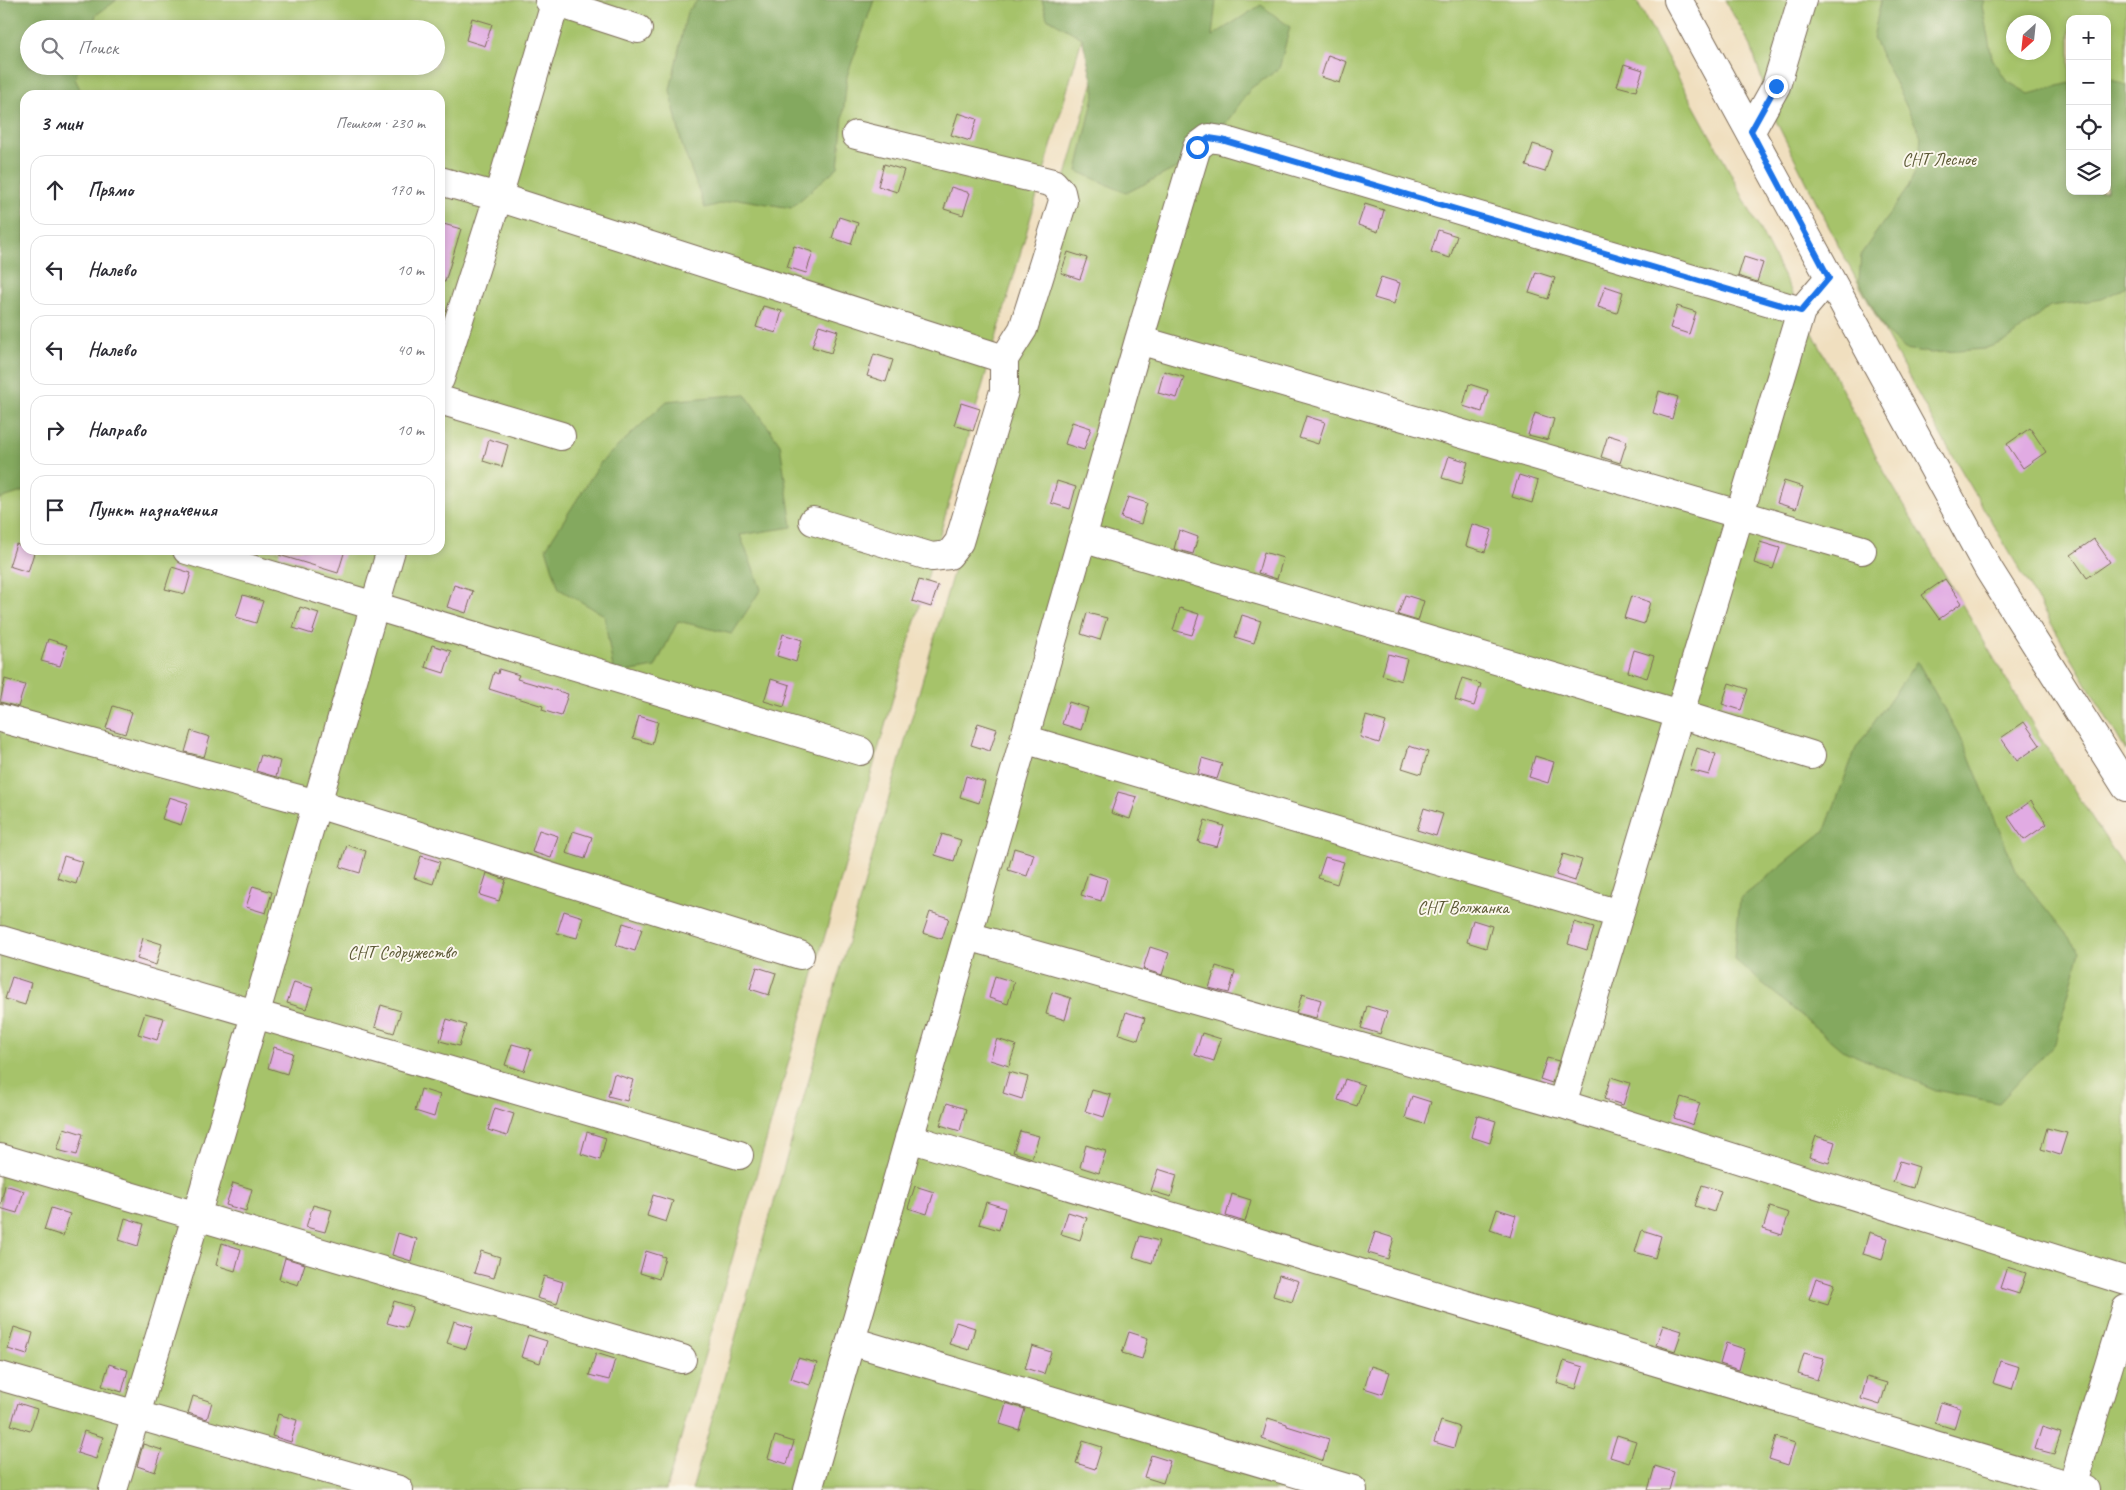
<!DOCTYPE html>
<html lang="ru">
<meta charset="utf-8">
<style>
:root{--surface:#fff;--page:#f7f7f7;--text:#2b2b33;--muted:#7c7c81;--line:#e1e1e2}
body{margin:0;font-family:Caveat,sans-serif;background:var(--page);color:var(--text)}
.controls{position:absolute;right:15px;top:15px;display:grid;overflow:hidden;border-radius:10px;box-shadow:0 2px 8px #0003}
.controls button{width:45px;height:45px;display:grid;place-items:center;padding:0;border:0;border-bottom:1px solid var(--line);background:var(--surface);color:var(--text);font:25px sans-serif}
.compass{position:absolute;left:2006px;top:15px;width:45px;height:45px;border-radius:50%;background:var(--surface);box-shadow:0 2px 8px #0003;rotate:207deg}
.stop{position:absolute;width:15px;height:15px;margin:-11px;border:4px solid #1a73e8;border-radius:50%;background:#fff}
.stop.end{background:#1a73e8;border-color:#fff;box-shadow:0 1px 5px #0008}
.list{margin:0;padding:0;list-style:none}
h2{display:flex;justify-content:space-between;align-items:center;height:65px;margin:0;padding:0 20px;font-size:21px}
h2 small{font-size:16px;font-weight:400;color:var(--muted)}
.list li{display:grid;grid-template-columns:32px 1fr auto;gap:15px;align-items:center;box-sizing:border-box;height:70px;margin:0 10px 10px;padding:0 10px;border:1px solid var(--line);border-radius:15px}
.list b{display:block;font-size:19px;white-space:nowrap}
.list em{font-size:16px;font-style:normal;color:var(--muted)}
.icon{flex:none;width:28px;height:28px;fill:none;stroke:currentColor;stroke-width:2;stroke-linecap:round;stroke-linejoin:round}
.map{position:relative;flex:none;width:2126px;height:1490px;overflow:hidden}
.search{position:absolute;background:var(--surface);box-shadow:0 2px 8px #0003;left:20px;top:20px;width:425px;height:55px;display:flex;align-items:center;gap:12px;box-sizing:border-box;padding:0 18px;border-radius:28px;color:var(--muted);font-size:19px}
.panel{position:absolute;background:var(--surface);box-shadow:0 2px 8px #0003;left:20px;top:90px;width:425px;height:465px;border-radius:15px}
.map>svg:first-child{display:block}
.green{fill:#a6c36a;stroke:#707644;fill-rule:evenodd}
.forest{fill:#84a95e;stroke:#606a3e}
.building{fill:#e1abe3}
.lines{fill:none;stroke-linecap:round;stroke-linejoin:round}
.minor-casing{stroke:#7a6956;stroke-width:30}
.minor{stroke:#fff;stroke-width:28}
.route{stroke:#1a73e8;stroke-width:6}
.labels{text-anchor:middle;stroke-width:4;stroke-linejoin:round;paint-order:stroke}
.park-label{font-size:18px;fill:#5b5835;stroke:#fbf7ec}
</style>
<div class="map">
<svg width="2126" height="1490" viewBox="0 0 2126 1490">
<rect width="100%" height="100%" fill="#fbf7ec"/>
<filter id="ink" filterUnits="userSpaceOnUse"><feTurbulence type="fractalNoise" baseFrequency=".02" numOctaves="2"/><feDisplacementMap in="SourceGraphic" scale="10" xChannelSelector="R" yChannelSelector="G"/><feConvolveMatrix kernelMatrix="1 2 1 2 8 2 1 2 1" color-interpolation-filters="sRGB"/></filter>
<filter id="wash" filterUnits="userSpaceOnUse"><feTurbulence type="fractalNoise" baseFrequency=".0096" numOctaves="4" result="noise"/><feDisplacementMap in="SourceGraphic" scale="20" xChannelSelector="R" yChannelSelector="G"/><feGaussianBlur stdDeviation="1.12" result="paint"/><feColorMatrix in="noise" values="0 0 0 0 0 0 0 0 0 0 0 0 0 0 0 0 0 1.4 0 .05"/><feComposite in="paint" operator="in"/></filter>
<g filter="url(#wash)">
<rect width="100%" height="100%" fill="#f0dfbf"/>
<path class="green" d="M 0,0 L 1093,0 L 666,1490 L 0,1490 ZM 29,29 L 436,29 L 436,66 L 29,66 ZM 25,95 L 440,95 L 440,550 L 25,550 Z
M 1116,0 L 1636,0 L 1729,170 L 1885,473 L 2043,742 L 2126,870 L 2126,1490 L 692,1490 Z
M 1725,0 L 2126,0 L 2126,751 L 1936,427 L 1842,253 L 1773,115 L 1751,46 ZM 2070,19 L 2107,19 L 2107,191 L 2070,191 ZM 2014,22 L 2044,22 L 2044,52 L 2014,52 Z"/>
<path class="forest" d="M 0,0 L 117,0 L 96,15 L 92,29 L 29,29 L 29,66 L 79,66 L 75,79 L 83,95 L 25,95 L 25,491 L 0,499 Z
M 698,0 L 874,0 L 847,76 L 838,167 L 791,208 L 738,199 L 705,208 L 682,145 L 670,90 L 687,12 Z
M 1042,0 L 1216,0 L 1212,36 L 1261,5 L 1290,27 L 1279,69 L 1251,88 L 1203,155 L 1126,193 L 1077,171 L 1095,92 L 1082,38 L 1047,18 Z
M 1881,0 L 1984,0 L 1982,6 L 1992,58 L 2007,81 L 2029,94 L 2070,83 L 2070,191 L 2107,191 L 2107,76 L 2126,86 L 2126,287 L 2102,299 L 2050,306 L 2008,340 L 1984,349 L 1931,353 L 1905,349 L 1886,332 L 1859,281 L 1861,254 L 1907,189 L 1919,164 L 1921,136 L 1873,38 Z
M 745,394 L 780,444 L 792,527 L 740,535 L 761,589 L 732,634 L 678,621 L 655,667 L 614,674 L 604,615 L 559,589 L 546,548 L 601,462 L 667,401 Z
M 1917,661 L 1964,744 L 2017,873 L 2080,951 L 2055,1043 L 1999,1103 L 1936,1090 L 1842,1050 L 1734,959 L 1740,899 L 1825,830 L 1856,748 Z"/>
<g id="blocks">
<path class="building" d="M 472,18 L 492,24 L 485,46 L 466,40 Z
M 1328,55 L 1347,62 L 1340,83 L 1321,77 Z
M 1624,64 L 1643,70 L 1636,91 L 1617,86 Z
M 958,113 L 977,119 L 970,141 L 951,135 Z
M 1533,144 L 1552,150 L 1545,172 L 1526,166 Z
M 884,164 L 904,170 L 897,192 L 878,186 Z
M 951,187 L 970,193 L 963,215 L 944,209 Z
M 1365,204 L 1384,210 L 1378,232 L 1358,225 Z
M 839,217 L 858,223 L 851,244 L 832,238 Z
M 440,223 L 461,229 L 445,282 L 440,281 Z
M 1438,230 L 1457,236 L 1450,258 L 1431,252 Z
M 794,246 L 813,252 L 806,273 L 787,267 Z
M 1068,252 L 1087,258 L 1080,279 L 1061,273 Z
M 1744,257 L 1763,263 L 1757,282 L 1738,276 Z
M 1536,272 L 1555,278 L 1548,299 L 1529,293 Z
M 1381,277 L 1400,283 L 1394,304 L 1374,298 Z
M 1605,286 L 1623,292 L 1617,313 L 1598,307 Z
M 763,306 L 782,311 L 776,333 L 756,327 Z
M 1677,306 L 1696,312 L 1689,334 L 1670,328 Z
M 819,325 L 838,331 L 831,353 L 812,347 Z
M 874,354 L 893,360 L 886,382 L 867,376 Z
M 1164,371 L 1184,377 L 1177,398 L 1158,393 Z
M 1469,384 L 1488,390 L 1482,412 L 1463,406 Z
M 1659,391 L 1678,397 L 1672,419 L 1653,413 Z
M 961,403 L 980,409 L 973,431 L 954,425 Z
M 1535,413 L 1554,419 L 1548,440 L 1528,435 Z
M 1306,416 L 1325,422 L 1318,444 L 1299,438 Z
M 1072,422 L 1091,428 L 1084,450 L 1065,444 Z
M 2030,428 L 2046,452 L 2023,468 L 2007,444 Z
M 1608,435 L 1627,441 L 1620,463 L 1601,457 Z
M 489,439 L 508,445 L 502,467 L 483,461 Z
M 1449,456 L 1468,462 L 1462,484 L 1442,478 Z
M 1519,475 L 1538,481 L 1532,503 L 1512,497 Z
M 1057,481 L 1076,487 L 1070,509 L 1051,503 Z
M 1784,481 L 1803,487 L 1796,509 L 1777,503 Z
M 1128,497 L 1147,503 L 1141,524 L 1121,518 Z
M 1472,524 L 1492,530 L 1485,552 L 1466,546 Z
M 1179,530 L 1198,537 L 1193,554 L 1174,549 Z
M 2094,539 L 2110,562 L 2087,578 L 2071,555 Z
M 1760,542 L 1780,548 L 1773,569 L 1754,563 Z
M 16,544 L 25,547 L 25,550 L 35,550 L 28,572 L 9,566 Z
M 280,550 L 345,550 L 338,573 L 279,555 Z
M 1264,552 L 1283,558 L 1277,579 L 1258,573 Z
M 172,567 L 191,573 L 185,594 L 165,589 Z
M 1945,579 L 1962,603 L 1939,619 L 1922,595 Z
M 919,580 L 938,586 L 931,607 L 912,601 Z
M 454,585 L 473,591 L 466,613 L 447,607 Z
M 243,595 L 263,601 L 256,623 L 236,617 Z
M 1405,595 L 1424,601 L 1418,621 L 1398,615 Z
M 1631,596 L 1650,602 L 1644,624 L 1624,618 Z
M 300,607 L 319,613 L 312,634 L 293,628 Z
M 1180,608 L 1199,614 L 1192,635 L 1173,630 Z
M 1087,613 L 1107,618 L 1100,640 L 1081,634 Z
M 1242,615 L 1261,621 L 1254,643 L 1235,637 Z
M 783,634 L 802,640 L 796,662 L 777,656 Z
M 48,639 L 67,645 L 60,666 L 41,661 Z
M 432,645 L 451,651 L 444,673 L 425,667 Z
M 1634,650 L 1654,656 L 1647,678 L 1628,672 Z
M 1388,654 L 1407,659 L 1401,681 L 1382,675 Z
M 499,669 L 519,675 L 517,679 L 568,694 L 561,716 L 542,710 L 543,706 L 489,689 L 494,672 L 498,674 Z
M 1462,678 L 1481,684 L 1474,706 L 1455,700 Z
M 5,679 L 25,685 L 18,707 L 0,702 Z
M 771,679 L 790,685 L 784,707 L 764,701 Z
M 1729,683 L 1748,689 L 1741,710 L 1722,704 Z
M 1069,702 L 1088,708 L 1081,730 L 1062,724 Z
M 113,706 L 132,712 L 125,734 L 106,728 Z
M 639,716 L 658,722 L 652,744 L 633,738 Z
M 1366,716 L 1386,722 L 1379,743 L 1360,737 Z
M 2024,722 L 2040,745 L 2017,761 L 2001,738 Z
M 978,723 L 997,729 L 990,751 L 971,745 Z
M 191,731 L 210,737 L 204,757 L 185,752 Z
M 1409,746 L 1428,752 L 1421,774 L 1402,768 Z
M 1697,748 L 1716,754 L 1709,775 L 1690,770 Z
M 261,755 L 280,761 L 276,777 L 256,771 Z
M 1535,756 L 1554,762 L 1548,783 L 1529,777 Z
M 1202,758 L 1222,764 L 1217,779 L 1198,774 Z
M 966,776 L 985,782 L 979,803 L 960,797 Z
M 1118,792 L 1137,797 L 1130,819 L 1111,813 Z
M 169,797 L 188,803 L 181,825 L 162,819 Z
M 2031,801 L 2047,824 L 2024,840 L 2008,817 Z
M 1424,808 L 1443,814 L 1436,836 L 1417,830 Z
M 1205,820 L 1224,826 L 1217,847 L 1198,842 Z
M 539,830 L 558,836 L 551,858 L 532,852 Z
M 573,831 L 592,837 L 585,859 L 566,853 Z
M 942,834 L 961,840 L 954,861 L 935,855 Z
M 347,845 L 366,851 L 360,873 L 340,867 Z
M 1014,848 L 1034,854 L 1027,876 L 1008,870 Z
M 1563,854 L 1582,860 L 1575,881 L 1556,875 Z
M 64,856 L 83,862 L 76,884 L 57,878 Z
M 421,856 L 440,862 L 433,884 L 414,878 Z
M 1325,857 L 1344,862 L 1337,884 L 1318,878 Z
M 487,873 L 506,880 L 499,901 L 480,895 Z
M 1088,873 L 1107,879 L 1101,901 L 1081,895 Z
M 253,886 L 272,892 L 266,913 L 246,907 Z
M 564,911 L 583,917 L 577,938 L 557,933 Z
M 930,912 L 949,918 L 942,939 L 923,933 Z
M 1473,920 L 1492,926 L 1486,948 L 1467,942 Z
M 1574,922 L 1594,928 L 1587,950 L 1568,944 Z
M 623,923 L 642,929 L 635,951 L 616,945 Z
M 143,938 L 162,944 L 156,965 L 137,959 Z
M 1150,947 L 1169,953 L 1162,975 L 1143,969 Z
M 1216,966 L 1235,972 L 1229,993 L 1209,988 Z
M 757,967 L 776,973 L 769,995 L 750,989 Z
M 995,976 L 1014,982 L 1008,1004 L 989,998 Z
M 12,977 L 31,983 L 25,1005 L 5,999 Z
M 294,982 L 313,988 L 306,1009 L 287,1003 Z
M 1052,992 L 1071,998 L 1065,1020 L 1046,1014 Z
M 1302,994 L 1321,1000 L 1316,1018 L 1296,1013 Z
M 381,1005 L 401,1011 L 394,1033 L 375,1027 Z
M 1367,1006 L 1387,1012 L 1380,1034 L 1361,1028 Z
M 1126,1012 L 1145,1018 L 1138,1040 L 1119,1034 Z
M 145,1013 L 164,1018 L 157,1040 L 138,1034 Z
M 447,1019 L 466,1025 L 459,1046 L 440,1041 Z
M 1202,1033 L 1221,1039 L 1214,1061 L 1195,1055 Z
M 997,1039 L 1016,1045 L 1009,1066 L 990,1060 Z
M 512,1044 L 531,1049 L 524,1071 L 505,1065 Z
M 274,1047 L 293,1053 L 287,1074 L 268,1068 Z
M 1547,1058 L 1559,1061 L 1552,1083 L 1540,1079 Z
M 1009,1072 L 1028,1077 L 1022,1099 L 1003,1093 Z
M 614,1074 L 633,1080 L 627,1101 L 608,1096 Z
M 1611,1077 L 1630,1083 L 1623,1105 L 1604,1099 Z
M 1345,1079 L 1364,1085 L 1357,1106 L 1338,1100 Z
M 421,1089 L 440,1095 L 434,1117 L 415,1111 Z
M 1092,1090 L 1111,1095 L 1104,1117 L 1085,1111 Z
M 1412,1096 L 1431,1102 L 1424,1124 L 1405,1118 Z
M 1681,1097 L 1700,1103 L 1693,1125 L 1674,1118 Z
M 947,1103 L 966,1109 L 960,1131 L 940,1125 Z
M 495,1108 L 514,1114 L 507,1136 L 488,1130 Z
M 1477,1115 L 1496,1121 L 1490,1143 L 1471,1137 Z
M 64,1128 L 83,1134 L 77,1155 L 57,1150 Z
M 2047,1128 L 2067,1133 L 2060,1155 L 2041,1149 Z
M 1020,1131 L 1039,1136 L 1032,1158 L 1013,1152 Z
M 587,1132 L 606,1138 L 600,1160 L 581,1154 Z
M 1816,1136 L 1835,1142 L 1829,1163 L 1809,1157 Z
M 1086,1145 L 1106,1151 L 1099,1173 L 1080,1167 Z
M 1900,1161 L 1919,1167 L 1913,1188 L 1893,1182 Z
M 1158,1169 L 1177,1175 L 1171,1197 L 1151,1191 Z
M 233,1183 L 252,1189 L 246,1211 L 226,1205 Z
M 5,1185 L 24,1191 L 17,1213 L 0,1208 Z
M 1702,1185 L 1721,1191 L 1714,1212 L 1695,1206 Z
M 915,1186 L 934,1192 L 927,1214 L 908,1208 Z
M 1232,1194 L 1251,1200 L 1245,1222 L 1226,1216 Z
M 653,1195 L 673,1201 L 666,1222 L 647,1216 Z
M 986,1202 L 1005,1208 L 999,1230 L 979,1224 Z
M 313,1205 L 332,1210 L 325,1232 L 306,1227 Z
M 1770,1207 L 1789,1213 L 1782,1235 L 1763,1229 Z
M 51,1208 L 70,1214 L 63,1236 L 44,1230 Z
M 1497,1209 L 1516,1215 L 1510,1237 L 1490,1230 Z
M 1068,1212 L 1087,1218 L 1080,1240 L 1061,1234 Z
M 125,1218 L 144,1224 L 138,1246 L 119,1240 Z
M 1642,1230 L 1661,1236 L 1655,1258 L 1635,1252 Z
M 1375,1232 L 1394,1238 L 1388,1259 L 1368,1253 Z
M 1869,1232 L 1888,1238 L 1882,1260 L 1863,1254 Z
M 398,1233 L 417,1239 L 411,1261 L 392,1255 Z
M 1140,1236 L 1159,1241 L 1152,1263 L 1133,1257 Z
M 222,1243 L 241,1249 L 235,1271 L 216,1265 Z
M 481,1251 L 500,1257 L 494,1278 L 474,1273 Z
M 646,1251 L 665,1257 L 659,1279 L 640,1273 Z
M 285,1258 L 305,1264 L 298,1285 L 279,1279 Z
M 2007,1267 L 2026,1273 L 2019,1294 L 2000,1288 Z
M 1279,1275 L 1299,1281 L 1292,1302 L 1273,1296 Z
M 544,1276 L 563,1282 L 557,1304 L 537,1298 Z
M 1816,1278 L 1835,1284 L 1828,1305 L 1809,1299 Z
M 394,1301 L 413,1307 L 406,1328 L 387,1323 Z
M 454,1321 L 473,1327 L 466,1349 L 447,1343 Z
M 956,1322 L 975,1328 L 969,1350 L 949,1344 Z
M 1663,1325 L 1682,1331 L 1675,1351 L 1656,1345 Z
M 14,1327 L 33,1333 L 27,1355 L 8,1349 Z
M 1129,1332 L 1148,1338 L 1142,1359 L 1122,1353 Z
M 528,1335 L 547,1341 L 540,1363 L 521,1357 Z
M 1726,1343 L 1745,1349 L 1739,1370 L 1720,1364 Z
M 1032,1346 L 1051,1352 L 1044,1374 L 1025,1368 Z
M 596,1353 L 615,1359 L 609,1380 L 589,1375 Z
M 1804,1353 L 1824,1358 L 1817,1380 L 1798,1374 Z
M 798,1358 L 817,1363 L 810,1385 L 791,1379 Z
M 1564,1361 L 1583,1367 L 1576,1389 L 1557,1383 Z
M 2000,1361 L 2019,1367 L 2012,1389 L 1993,1383 Z
M 109,1364 L 128,1370 L 122,1392 L 102,1386 Z
M 1371,1366 L 1390,1372 L 1383,1394 L 1364,1388 Z
M 1867,1377 L 1887,1383 L 1880,1405 L 1861,1399 Z
M 193,1396 L 212,1402 L 207,1419 L 188,1413 Z
M 1941,1402 L 1960,1408 L 1954,1429 L 1935,1423 Z
M 18,1403 L 37,1409 L 30,1431 L 11,1425 Z
M 1006,1403 L 1025,1409 L 1019,1430 L 1000,1424 Z
M 278,1414 L 297,1420 L 291,1442 L 272,1436 Z
M 1268,1418 L 1287,1424 L 1287,1426 L 1329,1439 L 1323,1461 L 1262,1439 Z
M 1441,1421 L 1460,1427 L 1454,1448 L 1434,1442 Z
M 2042,1427 L 2061,1433 L 2054,1454 L 2035,1449 Z
M 84,1431 L 103,1437 L 96,1459 L 77,1453 Z
M 1617,1435 L 1636,1441 L 1629,1463 L 1610,1457 Z
M 775,1436 L 794,1442 L 787,1464 L 768,1458 Z
M 1776,1437 L 1795,1443 L 1788,1465 L 1769,1459 Z
M 1083,1441 L 1102,1447 L 1095,1469 L 1076,1463 Z
M 143,1444 L 162,1450 L 155,1472 L 137,1466 Z
M 1151,1455 L 1170,1461 L 1163,1483 L 1144,1477 Z
M 1655,1466 L 1674,1472 L 1669,1490 L 1648,1490 Z"/>
</g>
</g>
<g filter="url(#ink)">
<use href="#blocks" fill-opacity="0" stroke="#7a6956" stroke-width="1"/>
<g class="lines">
<defs>
<path id="minor" d="M 549,0 L 638,29
M 1678,0 L 1989,570 L 2126,787
M 1751,131 L 1776,86 L 1802,0
M 440,181 L 498,197 L 1004,359
M 1139,340 L 1862,550
M 440,379 L 498,197 L 556,0
M 440,400 L 561,436
M 813,521 L 932,557 L 949,555 L 959,542 L 1004,391 L 1004,359 L 1023,329 L 1063,201 L 1061,192 L 1053,183 L 856,135
M 1082,538 L 1679,714 L 1811,755
M 187,550 L 860,751
M 0,718 L 317,804 L 800,955
M 1024,739 L 1619,914
M 968,936 L 1562,1104 L 2126,1281
M 1,940 L 739,1155
M 1562,1104 L 1801,311 L 1829,278
M 909,1138 L 2085,1490
M 0,1158 L 682,1359
M 851,1341 L 1353,1490
M 0,1376 L 399,1490
M 113,1490 L 196,1217 L 391,550
M 808,1490 L 1139,340 L 1197,147 L 1209,138 L 1222,140 L 1801,311
M 2071,1490 L 2126,1309"/>
</defs>
<use href="#minor" class="minor-casing"/>
<use href="#minor" class="minor"/>
</g>
</g>
<g class="lines" filter="url(#ink)">
<path class="route" d="M 1197,147 L 1209,138 L 1222,140 L 1801,311 L 1829,278 L 1751,131 L 1776,86"/>
</g>
<g class="labels">
<g class="park-label">
<text x="1939" y="165">СНТ Лесное</text>
<text x="1463" y="913">СНТ Волжанка</text>
<text x="402" y="958">СНТ Содружество</text>
</g>
</g>
</svg>
<div class="controls">
<button>+</button>
<button>−</button>
<button><svg class="icon" aria-label="locate" viewBox="0 0 24 24"><circle cx="12" cy="12" r="6"/><path d="M12 2v4M12 18v4M2 12h4M18 12h4"/></svg></button>
<button><svg class="icon" aria-label="layers" viewBox="0 0 24 24"><path d="M12 4l9 5-9 5-9-5zM3 14l9 5 9-5"/></svg></button>
</div>
<svg class="compass" viewBox="-18 -18 36 36"><path d="M0-13l5 13h-10z" fill="#e53935"/><path d="M0 13l5-13h-10z" fill="#7c7c81"/></svg>
<div class="stop" style="left:1197px;top:147px"></div>
<div class="stop end" style="left:1776px;top:86px"></div>
<div class="search"><svg class="icon" aria-label="search" viewBox="0 0 24 24"><circle cx="10" cy="10" r="6"/><path d="M15 15l6 6"/></svg>Поиск</div>
<section class="panel">
<h2>3 мин<small>Пешком · 230 m</small></h2>
<ul class="list">
<li><svg class="icon" aria-label="ahead" viewBox="0 0 24 24"><path d="M12 20V5M6 11l6-6 6 6"/></svg><div><b>Прямо</b></div><em>170 m</em></li>
<li><svg class="icon" aria-label="left" viewBox="0 0 24 24"><path d="M17 20v-9H6M10 6l-5 5 5 5"/></svg><div><b>Налево</b></div><em>10 m</em></li>
<li><svg class="icon" aria-label="left" viewBox="0 0 24 24"><path d="M17 20v-9H6M10 6l-5 5 5 5"/></svg><div><b>Налево</b></div><em>40 m</em></li>
<li><svg class="icon" aria-label="right" viewBox="0 0 24 24"><path d="M7 20v-9h11M14 6l5 5-5 5"/></svg><div><b>Направо</b></div><em>10 m</em></li>
<li><svg class="icon" aria-label="arrive" viewBox="0 0 24 24"><path d="M6 21V4h12l-3 4 3 4H6"/></svg><div><b>Пункт назначения</b></div></li>
</ul>
</section>
</div>
